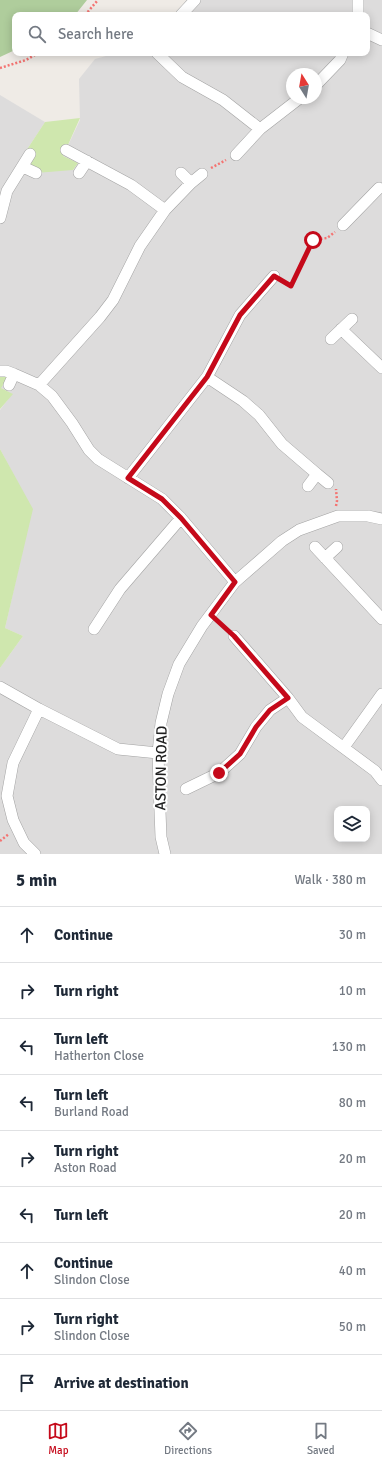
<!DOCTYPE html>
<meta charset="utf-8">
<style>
:root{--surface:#fff;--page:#f6f6f7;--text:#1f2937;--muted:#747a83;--line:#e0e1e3;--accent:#c5091a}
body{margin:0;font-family:Signika,sans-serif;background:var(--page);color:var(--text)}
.controls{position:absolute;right:12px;bottom:12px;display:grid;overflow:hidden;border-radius:8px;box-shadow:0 2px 10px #0003}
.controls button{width:36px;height:36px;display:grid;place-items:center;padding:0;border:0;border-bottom:1px solid var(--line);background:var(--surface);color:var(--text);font:20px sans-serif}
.compass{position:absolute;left:286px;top:68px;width:36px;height:36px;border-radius:50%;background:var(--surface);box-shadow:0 2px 10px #0003;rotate:349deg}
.stop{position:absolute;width:12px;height:12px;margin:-9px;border:3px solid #c5091a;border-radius:50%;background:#fff}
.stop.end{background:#c5091a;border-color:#fff;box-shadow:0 1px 4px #0008}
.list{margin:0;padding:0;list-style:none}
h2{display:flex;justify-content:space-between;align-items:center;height:52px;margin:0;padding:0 16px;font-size:17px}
h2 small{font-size:13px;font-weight:400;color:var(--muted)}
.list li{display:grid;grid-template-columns:26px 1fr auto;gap:12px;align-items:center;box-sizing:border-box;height:56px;padding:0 16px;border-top:1px solid var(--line)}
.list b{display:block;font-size:15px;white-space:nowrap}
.list p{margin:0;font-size:13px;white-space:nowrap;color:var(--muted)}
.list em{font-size:13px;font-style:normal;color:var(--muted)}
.icon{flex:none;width:22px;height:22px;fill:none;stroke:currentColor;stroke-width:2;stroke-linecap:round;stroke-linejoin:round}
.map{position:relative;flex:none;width:382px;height:854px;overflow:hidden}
.search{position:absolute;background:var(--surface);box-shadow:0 2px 10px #0003;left:12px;right:12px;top:12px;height:44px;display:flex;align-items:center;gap:10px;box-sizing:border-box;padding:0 14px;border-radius:8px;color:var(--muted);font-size:15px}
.sheet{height:556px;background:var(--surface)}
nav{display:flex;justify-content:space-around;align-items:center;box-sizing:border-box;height:56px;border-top:1px solid var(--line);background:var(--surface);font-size:11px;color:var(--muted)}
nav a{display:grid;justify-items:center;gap:2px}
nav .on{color:var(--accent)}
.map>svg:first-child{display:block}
.residential{fill:#dddcdc;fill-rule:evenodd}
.grass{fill:#cfe7ae}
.forest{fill:#afcd9c}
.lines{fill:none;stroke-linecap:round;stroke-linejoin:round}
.minor-casing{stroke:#a3a3a3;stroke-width:12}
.path{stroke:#f47472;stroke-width:2.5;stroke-dasharray:2 2;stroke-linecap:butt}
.minor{stroke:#fff;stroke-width:11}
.route{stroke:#c5091a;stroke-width:5}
.labels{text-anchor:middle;stroke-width:4;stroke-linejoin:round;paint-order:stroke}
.street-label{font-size:15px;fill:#1f1f1f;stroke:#fff}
</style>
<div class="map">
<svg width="382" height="854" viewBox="0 0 382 854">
<rect width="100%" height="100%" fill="#efebe6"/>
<path class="residential" d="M 195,0 L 382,0 L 382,854 L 0,854 L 0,668 L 23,636 L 5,628 L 32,509 L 0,449 L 0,410 L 12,394 L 1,388 L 0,371 L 0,95 L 45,122 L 24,154 L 73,170 L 78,163 L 63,156 L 80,120 L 79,79 L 95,59 L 117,53 L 367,53 L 367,15 L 181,15 ZM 292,74 L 316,74 L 316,98 L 292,98 ZM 337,809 L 367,809 L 367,839 L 337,839 Z"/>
<path class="grass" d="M 80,118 L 63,156 L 78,163 L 73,170 L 36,173 L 23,167 L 24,154 L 45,122 Z
M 0,371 L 11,373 L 1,388 L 13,394 L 0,409 Z
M 0,449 L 33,509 L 5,628 L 23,636 L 0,668 Z"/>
<path class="forest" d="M 0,0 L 87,0 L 75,15 L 15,15 L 15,50 L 0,57 Z"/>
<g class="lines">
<defs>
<path id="minor" d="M 181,15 L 195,0
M 358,15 L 358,0
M 367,33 L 382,40
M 157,53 L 182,77 L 223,100 L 260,129 L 300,98
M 316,85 L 340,60 L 343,53
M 66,150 L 131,185 L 165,210
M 236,155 L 260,129
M 23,167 L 36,173
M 79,173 L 87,161
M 181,173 L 191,183
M 0,218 L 7,191 L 30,154
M 343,225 L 379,188
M 341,329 L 382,368
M 331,339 L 352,319
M 0,371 L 6,371 L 14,374 L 39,385 L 52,396 L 72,423 L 89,450 L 98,459 L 162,499 L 181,518 L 235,582
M 207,377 L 243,401 L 259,415 L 282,444 L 317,474
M 9,385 L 14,374
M 39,385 L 100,317 L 113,300 L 140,246 L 165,210 L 191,183 L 202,174
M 128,478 L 207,377 L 240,315 L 274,276
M 308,486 L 317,474 L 328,483
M 315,547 L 382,619
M 325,558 L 337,547
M 94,629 L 120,589 L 181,518
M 234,636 L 288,698 L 302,717 L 375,771 L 382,780
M 0,687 L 39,709 L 118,749 L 158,753
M 344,747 L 382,694
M 186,789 L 219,773 L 240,754 L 256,727 L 270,710 L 288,698
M 35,854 L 24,843 L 13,820 L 7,796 L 13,763 L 39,709
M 165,854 L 161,837 L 159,786 L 158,753 L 161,723 L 168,694 L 179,664 L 202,626 L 235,582 L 282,541 L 299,530 L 338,516 L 368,516 L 382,519"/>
</defs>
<use href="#minor" class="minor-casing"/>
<path class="path" d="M 85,15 L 98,0
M 0,68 L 26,60 L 38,53
M 211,168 L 226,160
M 283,281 L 291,286 L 313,240 L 327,238 L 335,232
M 336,506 L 337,501 L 336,489
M 218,622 L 226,629
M 0,841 L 9,834"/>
<use href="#minor" class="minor"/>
</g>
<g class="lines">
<path class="route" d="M 219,773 L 240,754 L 256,727 L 270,710 L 288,698 L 234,636 L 211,615 L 235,582 L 181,518 L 162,499 L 128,478 L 207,377 L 240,315 L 274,276 L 291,286 L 313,240"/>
</g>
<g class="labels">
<g class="street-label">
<text transform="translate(161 768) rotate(-89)" y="5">ASTON ROAD</text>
</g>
</g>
</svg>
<div class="controls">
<button><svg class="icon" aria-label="layers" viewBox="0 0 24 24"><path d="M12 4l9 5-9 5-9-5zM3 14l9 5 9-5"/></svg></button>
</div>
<svg class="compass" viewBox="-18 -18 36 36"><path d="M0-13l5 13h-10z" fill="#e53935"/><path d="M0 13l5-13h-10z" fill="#747a83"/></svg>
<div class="stop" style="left:313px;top:240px"></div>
<div class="stop end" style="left:219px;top:773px"></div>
<div class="search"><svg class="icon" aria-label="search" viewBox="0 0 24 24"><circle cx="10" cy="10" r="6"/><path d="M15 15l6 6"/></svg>Search here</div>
</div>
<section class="sheet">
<h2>5 min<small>Walk · 380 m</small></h2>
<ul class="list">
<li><svg class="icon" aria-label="ahead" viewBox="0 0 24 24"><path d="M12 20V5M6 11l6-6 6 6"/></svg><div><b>Continue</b></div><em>30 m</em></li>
<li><svg class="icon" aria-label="right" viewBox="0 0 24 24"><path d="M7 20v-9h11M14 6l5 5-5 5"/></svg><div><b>Turn right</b></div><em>10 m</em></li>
<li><svg class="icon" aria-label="left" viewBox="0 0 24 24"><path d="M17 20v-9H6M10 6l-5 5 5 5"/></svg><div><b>Turn left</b><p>Hatherton Close</p></div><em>130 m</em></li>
<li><svg class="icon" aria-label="left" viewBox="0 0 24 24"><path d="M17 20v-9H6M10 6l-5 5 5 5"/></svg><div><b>Turn left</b><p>Burland Road</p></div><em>80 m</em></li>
<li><svg class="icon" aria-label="right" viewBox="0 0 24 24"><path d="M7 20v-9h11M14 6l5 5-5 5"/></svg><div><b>Turn right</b><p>Aston Road</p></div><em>20 m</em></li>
<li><svg class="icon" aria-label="left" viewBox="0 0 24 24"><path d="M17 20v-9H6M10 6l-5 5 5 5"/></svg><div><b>Turn left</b></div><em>20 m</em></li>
<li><svg class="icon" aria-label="ahead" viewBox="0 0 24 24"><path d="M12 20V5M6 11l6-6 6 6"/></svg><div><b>Continue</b><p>Slindon Close</p></div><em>40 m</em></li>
<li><svg class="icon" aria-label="right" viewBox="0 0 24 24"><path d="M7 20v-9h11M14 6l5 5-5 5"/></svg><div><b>Turn right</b><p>Slindon Close</p></div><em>50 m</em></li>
<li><svg class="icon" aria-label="arrive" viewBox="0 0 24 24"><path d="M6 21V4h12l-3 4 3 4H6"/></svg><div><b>Arrive at destination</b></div></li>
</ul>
</section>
<nav>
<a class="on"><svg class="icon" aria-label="map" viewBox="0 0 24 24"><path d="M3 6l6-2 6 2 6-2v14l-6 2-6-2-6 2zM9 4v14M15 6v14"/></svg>Map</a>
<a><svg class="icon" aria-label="directions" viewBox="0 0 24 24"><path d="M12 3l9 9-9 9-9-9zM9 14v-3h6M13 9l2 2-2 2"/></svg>Directions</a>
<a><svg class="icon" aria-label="saved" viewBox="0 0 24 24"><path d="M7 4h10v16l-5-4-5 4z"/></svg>Saved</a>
</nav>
